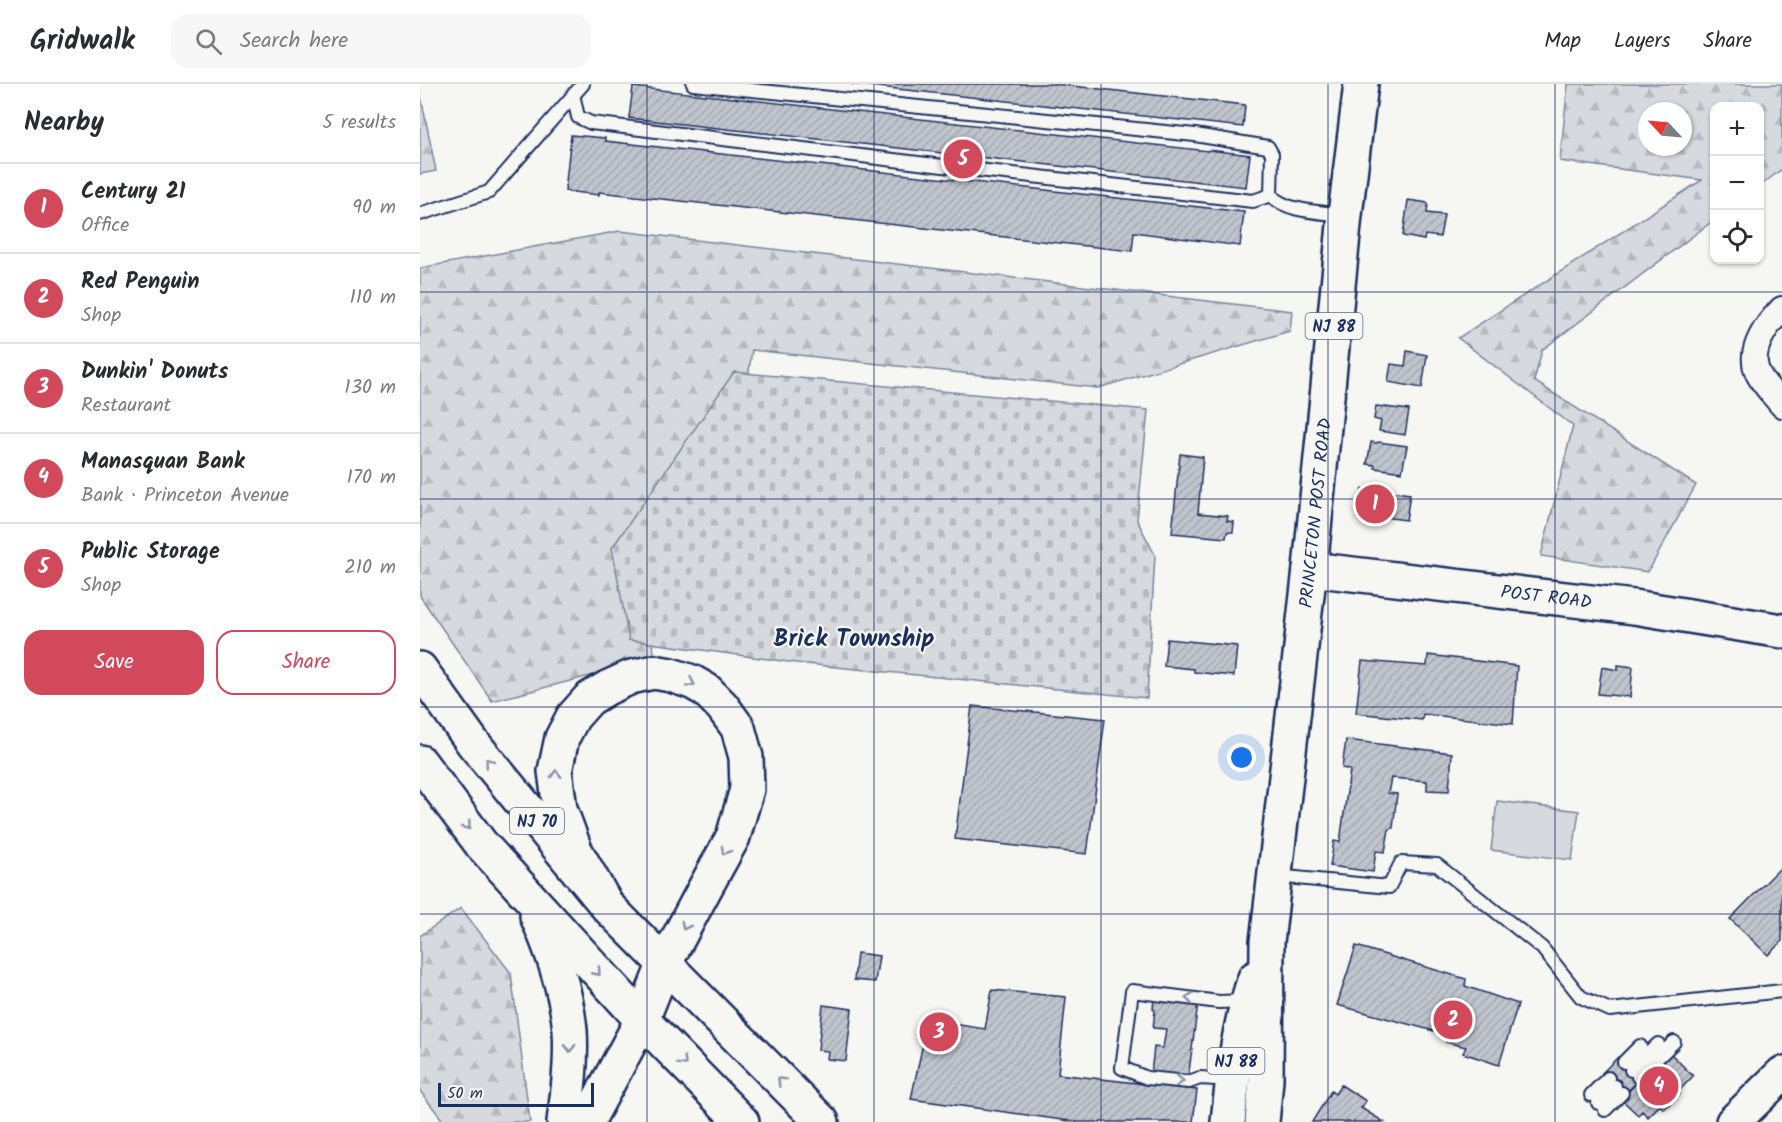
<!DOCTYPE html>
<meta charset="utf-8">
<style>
:root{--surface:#fff;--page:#f7f7f7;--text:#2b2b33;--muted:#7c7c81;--line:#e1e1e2;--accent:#d1495b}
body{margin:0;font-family:Kalam,sans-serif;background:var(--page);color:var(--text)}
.controls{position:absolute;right:18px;top:18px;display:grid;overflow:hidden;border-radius:12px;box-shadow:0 2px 4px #0004}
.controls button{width:54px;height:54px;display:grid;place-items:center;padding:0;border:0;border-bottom:2px solid var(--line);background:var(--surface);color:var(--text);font:30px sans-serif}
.compass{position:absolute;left:1218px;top:18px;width:54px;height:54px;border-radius:50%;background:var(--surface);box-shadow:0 2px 4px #0004;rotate:296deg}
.scale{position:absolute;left:18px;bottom:15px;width:156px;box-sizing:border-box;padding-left:6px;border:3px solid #1b2f5e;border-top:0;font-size:16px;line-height:21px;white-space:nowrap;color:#1b2f5e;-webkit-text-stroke:4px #f6f6f2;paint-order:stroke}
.you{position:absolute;left:822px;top:674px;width:21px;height:21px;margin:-15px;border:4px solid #fff;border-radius:50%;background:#1a73e8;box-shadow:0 0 0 9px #1a73e833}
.badge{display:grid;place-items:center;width:39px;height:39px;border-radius:50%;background:var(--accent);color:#fff;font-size:20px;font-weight:700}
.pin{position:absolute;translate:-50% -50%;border:3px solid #fff;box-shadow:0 2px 6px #0006}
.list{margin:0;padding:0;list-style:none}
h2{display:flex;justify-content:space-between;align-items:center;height:78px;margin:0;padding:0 24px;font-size:26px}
h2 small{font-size:20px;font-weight:400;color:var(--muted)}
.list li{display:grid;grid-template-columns:39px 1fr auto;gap:18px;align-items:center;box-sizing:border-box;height:90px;padding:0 24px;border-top:2px solid var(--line)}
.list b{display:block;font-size:22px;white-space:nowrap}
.list p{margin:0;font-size:20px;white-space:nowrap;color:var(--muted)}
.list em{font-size:20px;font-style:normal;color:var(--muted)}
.actions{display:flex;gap:12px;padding:18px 24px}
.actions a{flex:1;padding:14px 0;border:2px solid var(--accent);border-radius:18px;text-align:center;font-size:21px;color:var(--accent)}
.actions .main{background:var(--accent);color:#fff}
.icon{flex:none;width:33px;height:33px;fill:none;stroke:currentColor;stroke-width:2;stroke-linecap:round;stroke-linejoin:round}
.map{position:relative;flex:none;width:1362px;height:1038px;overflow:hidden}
header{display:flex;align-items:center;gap:36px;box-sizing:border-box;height:84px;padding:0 30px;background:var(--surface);border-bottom:2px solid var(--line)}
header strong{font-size:28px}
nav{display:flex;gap:33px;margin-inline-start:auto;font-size:21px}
.search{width:420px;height:54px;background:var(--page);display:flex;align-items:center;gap:15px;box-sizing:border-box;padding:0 21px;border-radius:18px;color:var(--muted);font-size:22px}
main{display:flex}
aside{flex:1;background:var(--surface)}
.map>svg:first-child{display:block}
.forest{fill:url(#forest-firs);stroke:#78849e;stroke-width:1.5;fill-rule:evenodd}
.cemetery{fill:url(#cemetery-stones);stroke:#78849e;stroke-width:1.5}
.pitch{fill:#d6d9dd;stroke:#78849e;stroke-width:1.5}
.building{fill:url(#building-hatch);stroke:#1b2f5e;stroke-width:1.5}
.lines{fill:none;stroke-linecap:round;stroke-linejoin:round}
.lane-casing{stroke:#1b2f5e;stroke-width:16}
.street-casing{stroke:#1b2f5e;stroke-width:28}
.primary-casing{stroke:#1b2f5e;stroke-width:38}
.highway-casing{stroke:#1b2f5e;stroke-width:38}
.lane{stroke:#f6f6f2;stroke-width:12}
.street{stroke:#f6f6f2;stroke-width:24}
.primary{stroke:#f6f6f2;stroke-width:33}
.highway{stroke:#f6f6f2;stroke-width:33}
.oneway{stroke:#8892a8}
.grid{fill:none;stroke:#1b2f5e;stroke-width:1.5;stroke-opacity:0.55}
.labels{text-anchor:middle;stroke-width:4.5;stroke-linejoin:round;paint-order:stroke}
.shield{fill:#f6f6f2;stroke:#5d6b8a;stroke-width:1.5}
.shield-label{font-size:16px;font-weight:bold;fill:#1b2f5e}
.street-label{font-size:18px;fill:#1b2f5e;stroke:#f6f6f2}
.district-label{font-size:24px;font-weight:bold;fill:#1b2f5e;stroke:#f6f6f2}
</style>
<header>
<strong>Gridwalk</strong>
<div class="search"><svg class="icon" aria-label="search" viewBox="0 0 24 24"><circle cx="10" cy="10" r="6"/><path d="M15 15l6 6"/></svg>Search here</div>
<nav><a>Map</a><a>Layers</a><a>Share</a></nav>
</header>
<main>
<aside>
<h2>Nearby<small>5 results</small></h2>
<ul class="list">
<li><span class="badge">1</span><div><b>Century 21</b><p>Office</p></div><em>90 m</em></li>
<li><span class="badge">2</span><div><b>Red Penguin</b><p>Shop</p></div><em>110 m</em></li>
<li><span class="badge">3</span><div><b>Dunkin' Donuts</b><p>Restaurant</p></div><em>130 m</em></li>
<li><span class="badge">4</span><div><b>Manasquan Bank</b><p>Bank · Princeton Avenue</p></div><em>170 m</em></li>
<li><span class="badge">5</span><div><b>Public Storage</b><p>Shop</p></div><em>210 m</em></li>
</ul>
<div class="actions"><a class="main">Save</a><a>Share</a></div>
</aside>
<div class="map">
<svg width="1362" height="1038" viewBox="0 0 1362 1038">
<defs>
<pattern id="forest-firs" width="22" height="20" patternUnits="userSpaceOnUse" patternTransform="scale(1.5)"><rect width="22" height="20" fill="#d6d9dd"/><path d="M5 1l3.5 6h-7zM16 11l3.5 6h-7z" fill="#b7bbc0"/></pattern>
<pattern id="cemetery-stones" width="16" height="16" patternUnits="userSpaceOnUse" patternTransform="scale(1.5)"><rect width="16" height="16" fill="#d6d9dd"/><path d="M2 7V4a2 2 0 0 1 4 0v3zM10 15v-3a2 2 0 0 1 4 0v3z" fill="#b7bbc0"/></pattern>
<pattern id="building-hatch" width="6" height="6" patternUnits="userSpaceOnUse" patternTransform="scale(1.5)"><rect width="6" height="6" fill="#c0c4cd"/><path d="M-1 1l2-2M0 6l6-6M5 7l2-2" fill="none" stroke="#a4a9b2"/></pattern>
</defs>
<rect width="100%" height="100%" fill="#f6f6f2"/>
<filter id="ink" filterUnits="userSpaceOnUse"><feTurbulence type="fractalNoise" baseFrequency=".0167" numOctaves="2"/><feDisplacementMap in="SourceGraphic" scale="12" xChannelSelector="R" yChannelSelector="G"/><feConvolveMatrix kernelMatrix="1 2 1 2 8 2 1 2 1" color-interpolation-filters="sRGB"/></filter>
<g filter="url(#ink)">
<path class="forest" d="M 1148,0 L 1362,0 L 1362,85 L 1340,102 L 1340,22 L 1294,22 L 1294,136 L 1122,266 L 1114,297 L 1276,401 L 1228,488 L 1121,472 L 1153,342 L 1038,254 L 1282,96 L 1140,77 ZM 1227,27 L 1263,27 L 1263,63 L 1227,63 Z
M 0,8 L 16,87 L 0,90 Z
M 200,147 L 872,227 L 870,247 L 678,304 L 332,266 L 312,407 L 206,461 L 236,575 L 72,617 L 0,512 L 0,184 Z
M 41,824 L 91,889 L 110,1038 L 24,1038 L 0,1007 L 0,852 Z"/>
<path class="cemetery" d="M 314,288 L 728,326 L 717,436 L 735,471 L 727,614 L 376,579 L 209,556 L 192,464 Z"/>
<path class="pitch" d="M 1077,717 L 1159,727 L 1152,776 L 1071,766 Z"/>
<path class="building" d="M 431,0 L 634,0 L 825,21 L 823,43 Z
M 213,3 L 788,67 L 789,66 L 830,71 L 826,103 L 209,34 Z
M 151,51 L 185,54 L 185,57 L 824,128 L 820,162 L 714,148 L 712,167 L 179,108 L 179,111 L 145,107 Z
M 988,116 L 1008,119 L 1007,129 L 1024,131 L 1020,153 L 1005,151 L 1004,156 L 983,152 Z
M 987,267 L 1007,271 L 1002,304 L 968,298 L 971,280 L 985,282 Z
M 956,322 L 989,326 L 985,351 L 959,347 L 961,337 L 954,335 Z
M 951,358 L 957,359 L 958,358 L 987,362 L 982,388 L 955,384 L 955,381 L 947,380 Z
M 760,370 L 783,373 L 778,429 L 808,432 L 807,437 L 814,438 L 813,448 L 807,448 L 806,454 L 752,449 Z
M 942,405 L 950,406 L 951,405 L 990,410 L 986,436 L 947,431 L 947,428 L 939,427 Z
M 747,555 L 817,562 L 814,592 L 774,588 L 774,585 L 744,582 Z
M 1008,571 L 1097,582 L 1093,640 L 1003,630 L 1002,636 L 936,629 L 942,577 L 1007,582 Z
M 1198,581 L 1213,583 L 1210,613 L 1178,610 L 1182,583 L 1198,586 Z
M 552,622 L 685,635 L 667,770 L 535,755 Z
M 926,656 L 1032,669 L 1029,707 L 1007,706 L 1007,697 L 971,694 L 968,709 L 977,710 L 973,744 L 969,745 L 965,768 L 956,767 L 953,788 L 910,782 L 914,757 L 920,758 L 930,686 L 922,684 Z
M 1362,782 L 1362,857 L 1348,871 L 1310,835 Z
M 936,862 L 1046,895 L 1045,902 L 1098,920 L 1079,981 L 1043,969 L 1046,963 L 1026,958 L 1029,951 L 917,921 Z
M 437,869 L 459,872 L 455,898 L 434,896 Z
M 572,906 L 646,913 L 638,990 L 777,1006 L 773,1038 L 657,1038 L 491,1015 L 508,936 L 565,945 Z
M 734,914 L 778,919 L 768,995 L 731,990 L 734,963 L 743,964 L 746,945 L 733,944 L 735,926 L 733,925 Z
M 403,921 L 432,925 L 426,977 L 407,975 L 408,967 L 398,966 Z
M 1248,967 L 1273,992 L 1258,1008 L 1260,1010 L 1244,1025 L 1240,1021 L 1228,1033 L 1222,1027 L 1218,1031 L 1201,1015 Z
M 1198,973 L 1220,995 L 1204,1011 L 1182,989 Z
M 921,1001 L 946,1017 L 941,1024 L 964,1038 L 892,1038 L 911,1007 L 915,1010 Z"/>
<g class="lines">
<defs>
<path id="lane" d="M 273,0 L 775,51 L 848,63 L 852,70 L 851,111 C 865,128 902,128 924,131
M 153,10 L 158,33 L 171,39 L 523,82 L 833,117 L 851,111
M 0,130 L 69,108 L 163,0
M 856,792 L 969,803 L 981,779 L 1017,781 L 1122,864 L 1161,913 L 1190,926 L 1362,907
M 1204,978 L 1220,962
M 1211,986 L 1238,960
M 1218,993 L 1254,958
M 811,996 L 780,994 L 769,998 L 727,994 L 702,984 L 712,907 L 799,918 L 826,917
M 1171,1011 L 1188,994
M 1178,1019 L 1195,1002
M 1185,1026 L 1202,1009"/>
<path id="street" d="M 1362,225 C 1348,239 1328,265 1337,287 C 1341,298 1355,312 1362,321"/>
<g id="primary">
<path id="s1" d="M 890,485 L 1214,523 L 1362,547"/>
<path d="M 167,1038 L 222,936 L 244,881"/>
<path d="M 808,1038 C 813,990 819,940 835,894"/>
<path id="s2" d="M 842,1038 L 846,996 L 847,858 L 890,485 L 925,131 L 941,0"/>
<path d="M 1313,1038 L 1362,990"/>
</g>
<path id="highway" d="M 0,585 L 53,659 L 187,822 L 402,1038
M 0,678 L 61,760 L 222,936 L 322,1038
M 187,822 L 155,766 L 140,725 L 135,687 L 142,654 L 153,633 L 169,615 L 187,604 L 211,593 L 234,588 L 251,591 L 272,598 L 286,606 L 302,622 L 318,644 L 326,673 L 327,705 L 313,753 L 285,804 L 244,881
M 117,832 C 133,868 146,907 150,946 C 152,977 148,1008 144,1038"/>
</defs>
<use href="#lane" class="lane-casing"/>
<use href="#street" class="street-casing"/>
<use href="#primary" class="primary-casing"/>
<use href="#highway" class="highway-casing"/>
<use href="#lane" class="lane"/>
<use href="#street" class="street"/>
<use href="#primary" class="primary"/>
<use href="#highway" class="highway"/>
</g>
<defs><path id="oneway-chevron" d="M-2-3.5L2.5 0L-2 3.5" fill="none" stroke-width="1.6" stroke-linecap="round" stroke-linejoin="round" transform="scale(1.5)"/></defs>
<g class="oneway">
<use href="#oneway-chevron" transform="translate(271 599) rotate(24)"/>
<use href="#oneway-chevron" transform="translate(69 678) rotate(-129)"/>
<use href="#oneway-chevron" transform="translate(136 690) rotate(-91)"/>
<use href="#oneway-chevron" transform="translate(47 742) rotate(53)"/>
<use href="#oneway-chevron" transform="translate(305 767) rotate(119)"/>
<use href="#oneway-chevron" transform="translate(265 842) rotate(117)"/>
<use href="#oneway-chevron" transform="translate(177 888) rotate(48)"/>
<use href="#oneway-chevron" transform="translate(769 914) rotate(-173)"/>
<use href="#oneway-chevron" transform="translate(150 964) rotate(90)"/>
<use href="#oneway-chevron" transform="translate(263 978) rotate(45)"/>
<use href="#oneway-chevron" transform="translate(361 997) rotate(-135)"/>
<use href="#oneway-chevron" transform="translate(760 997) rotate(3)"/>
</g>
</g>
<path class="grid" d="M 227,0 L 227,1038M 454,0 L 454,1038M 681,0 L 681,1038M 908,0 L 908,1038M 1135,0 L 1135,1038M 0,208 L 1362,208M 0,415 L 1362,415M 0,623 L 1362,623M 0,830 L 1362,830"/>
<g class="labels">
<g class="shield">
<rect x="885.5" y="229" width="57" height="26" rx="4.5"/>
<rect x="90" y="724" width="54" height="26" rx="4.5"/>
<rect x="787.5" y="964" width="57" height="26" rx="4.5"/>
</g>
<g class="shield-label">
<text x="914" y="248">NJ 88</text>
<text x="117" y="743">NJ 70</text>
<text x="816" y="983">NJ 88</text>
</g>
<g class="street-label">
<text dy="6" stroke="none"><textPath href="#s2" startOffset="612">PRINCETON POST ROAD</textPath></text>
<text dy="6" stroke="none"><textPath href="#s1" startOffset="238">POST ROAD</textPath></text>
</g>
<g class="district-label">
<text x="434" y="562">Brick Township</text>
</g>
</g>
</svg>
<div class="controls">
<button>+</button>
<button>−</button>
<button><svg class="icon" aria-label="locate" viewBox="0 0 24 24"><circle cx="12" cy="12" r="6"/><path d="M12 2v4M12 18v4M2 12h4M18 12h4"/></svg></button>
</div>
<svg class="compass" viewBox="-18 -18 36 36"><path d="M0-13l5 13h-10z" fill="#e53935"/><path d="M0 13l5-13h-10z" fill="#7c7c81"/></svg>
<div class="scale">50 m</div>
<div class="you"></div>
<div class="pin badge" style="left:955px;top:420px">1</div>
<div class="pin badge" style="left:1033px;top:936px">2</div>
<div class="pin badge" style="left:519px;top:948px">3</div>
<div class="pin badge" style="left:1239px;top:1002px">4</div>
<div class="pin badge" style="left:543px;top:75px">5</div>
</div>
</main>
